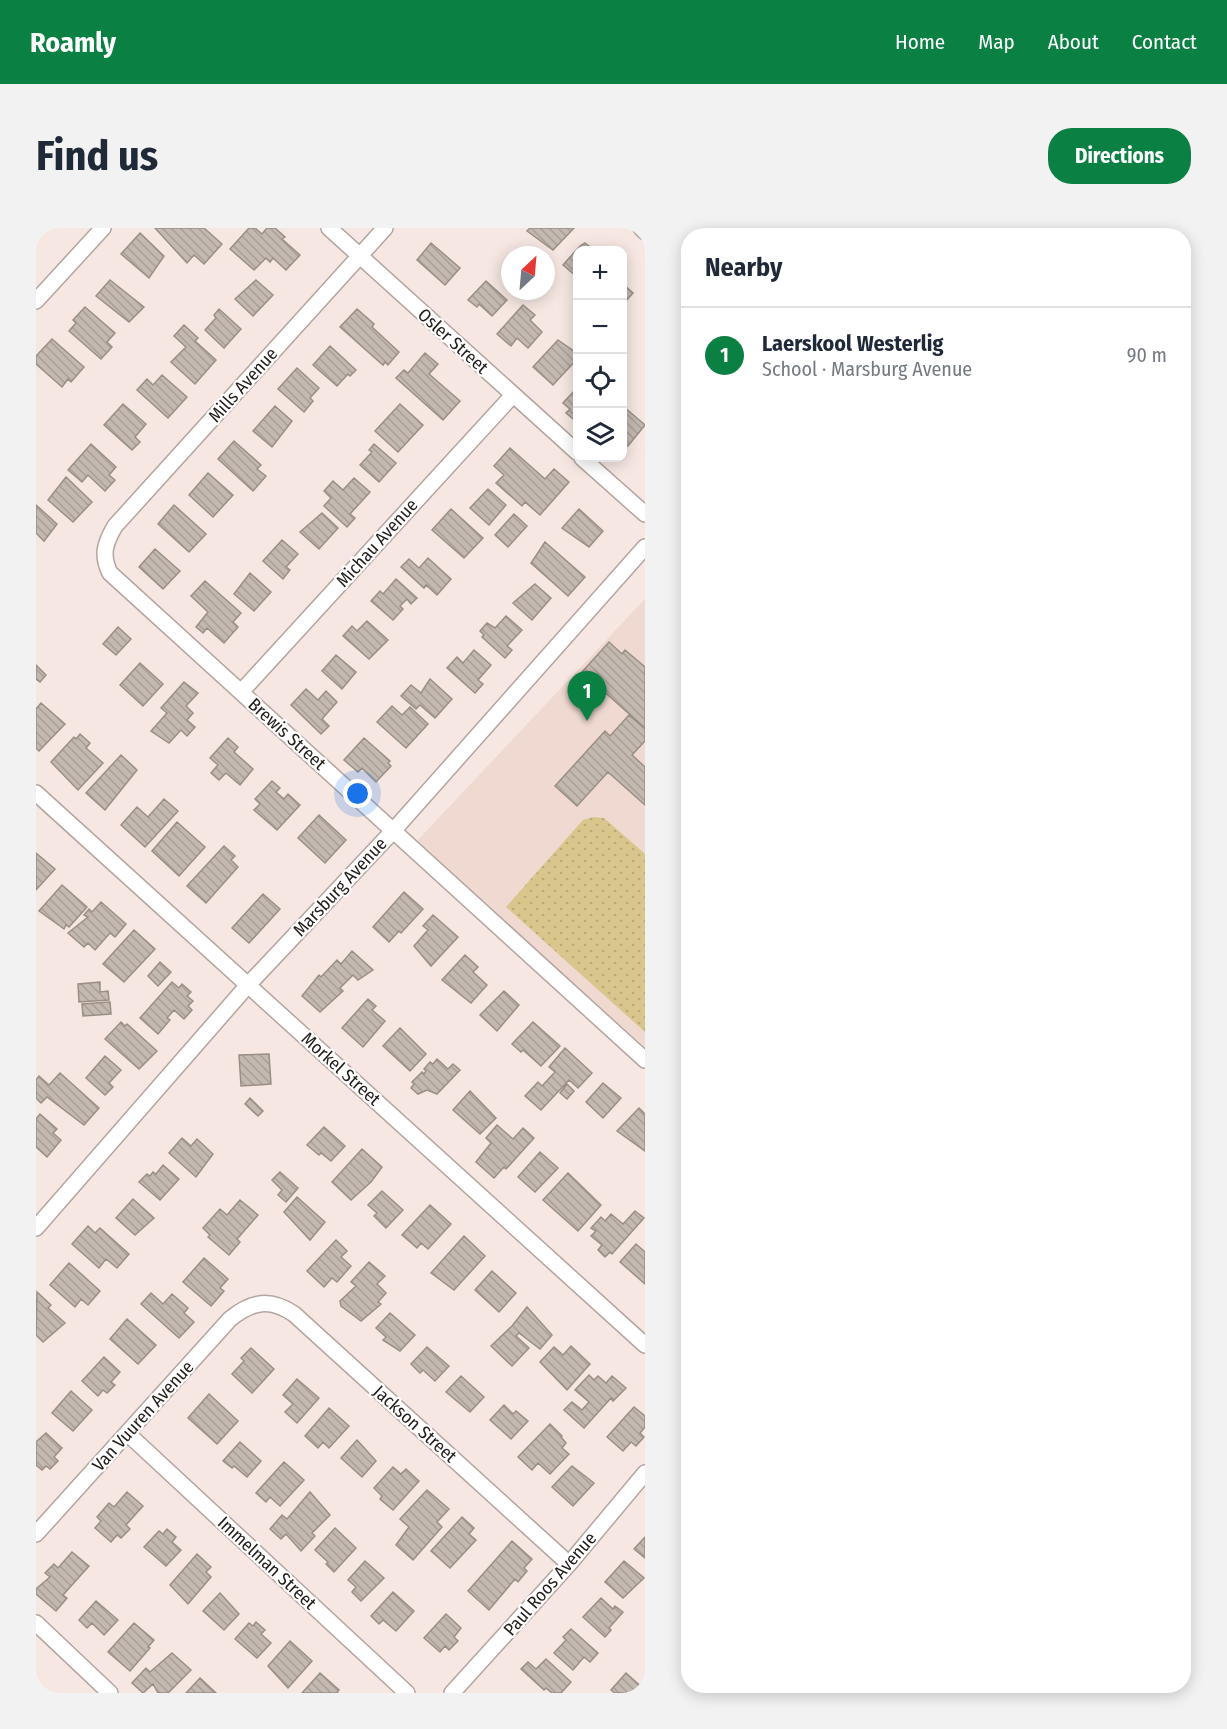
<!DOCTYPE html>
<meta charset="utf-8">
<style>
:root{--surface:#fff;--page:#f2f2f3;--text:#1f2937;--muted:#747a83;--line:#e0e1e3;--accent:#0b8043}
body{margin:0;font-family:"Fira Sans Condensed",sans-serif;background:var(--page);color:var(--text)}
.controls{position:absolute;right:18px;top:18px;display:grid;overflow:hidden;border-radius:12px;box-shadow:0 3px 15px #0003}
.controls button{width:54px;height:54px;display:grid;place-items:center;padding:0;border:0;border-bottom:2px solid var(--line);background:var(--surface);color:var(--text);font:30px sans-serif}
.compass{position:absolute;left:465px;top:18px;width:54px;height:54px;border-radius:50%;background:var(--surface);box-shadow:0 3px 15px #0003;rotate:26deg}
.you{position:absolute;left:322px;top:566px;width:21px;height:21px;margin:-15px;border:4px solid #fff;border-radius:50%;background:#1a73e8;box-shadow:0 0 0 9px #1a73e833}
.badge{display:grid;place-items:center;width:39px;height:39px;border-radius:50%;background:var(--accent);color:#fff;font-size:20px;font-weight:700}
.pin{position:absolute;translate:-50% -50px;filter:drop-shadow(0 2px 3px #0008)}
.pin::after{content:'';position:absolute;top:32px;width:21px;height:18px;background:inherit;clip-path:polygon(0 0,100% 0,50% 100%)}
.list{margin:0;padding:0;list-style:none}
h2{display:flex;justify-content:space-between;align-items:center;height:78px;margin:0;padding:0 24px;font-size:26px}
h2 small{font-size:20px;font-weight:400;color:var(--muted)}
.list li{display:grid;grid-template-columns:39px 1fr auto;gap:18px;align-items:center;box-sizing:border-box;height:96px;padding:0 24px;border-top:2px solid var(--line)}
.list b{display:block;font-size:22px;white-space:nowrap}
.list p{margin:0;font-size:20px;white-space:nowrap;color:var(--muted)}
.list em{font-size:20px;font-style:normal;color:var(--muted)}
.icon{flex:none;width:33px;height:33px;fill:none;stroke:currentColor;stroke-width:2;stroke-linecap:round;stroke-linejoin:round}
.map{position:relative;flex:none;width:609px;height:1465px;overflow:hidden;border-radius:24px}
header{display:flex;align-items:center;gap:36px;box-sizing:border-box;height:84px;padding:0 30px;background:var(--accent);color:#fff}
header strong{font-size:28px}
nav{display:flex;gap:33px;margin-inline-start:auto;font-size:21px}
.intro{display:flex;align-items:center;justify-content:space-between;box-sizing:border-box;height:144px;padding:0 36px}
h1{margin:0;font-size:42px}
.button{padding:15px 27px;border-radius:24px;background:var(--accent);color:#fff;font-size:21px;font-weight:700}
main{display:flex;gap:36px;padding:0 36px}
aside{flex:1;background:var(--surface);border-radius:24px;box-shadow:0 3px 15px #0003}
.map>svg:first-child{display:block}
.built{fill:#f0d9d1}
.grass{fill:url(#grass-dots)}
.building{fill:url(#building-back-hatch);stroke:#998f85;stroke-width:1.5}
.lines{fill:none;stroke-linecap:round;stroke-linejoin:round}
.street-casing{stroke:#b3a5a0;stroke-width:18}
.street{stroke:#fff;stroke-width:15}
.labels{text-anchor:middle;stroke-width:4.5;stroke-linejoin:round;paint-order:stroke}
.street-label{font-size:18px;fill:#221d1b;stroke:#fff}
</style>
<header>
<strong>Roamly</strong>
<nav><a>Home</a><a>Map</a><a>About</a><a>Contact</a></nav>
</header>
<div class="intro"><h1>Find us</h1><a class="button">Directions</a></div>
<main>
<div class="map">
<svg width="609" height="1465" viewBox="0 0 609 1465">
<defs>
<pattern id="grass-dots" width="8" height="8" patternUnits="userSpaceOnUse" patternTransform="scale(1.5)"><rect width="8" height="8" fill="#d9c68c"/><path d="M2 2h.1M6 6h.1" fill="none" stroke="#baaa78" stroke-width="1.8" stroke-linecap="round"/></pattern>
<pattern id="building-back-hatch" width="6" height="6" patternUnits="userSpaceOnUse" patternTransform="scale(1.5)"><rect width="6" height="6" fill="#c4b9b0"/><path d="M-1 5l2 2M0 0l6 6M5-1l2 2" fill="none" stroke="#a89f97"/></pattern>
</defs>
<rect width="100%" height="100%" fill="#f6e7e2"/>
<path class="built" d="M 609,371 L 609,819 L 379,615 Z"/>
<path class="grass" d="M 557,589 L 568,590 L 609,626 L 609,804 L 470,679 L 547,592 Z"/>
<path class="building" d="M 119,0 L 168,0 L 186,16 L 168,36 L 158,27 L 151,35 Z
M 213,0 L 219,0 L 226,6 L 231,0 L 239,0 L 249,9 L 246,11 L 264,27 L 250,42 L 237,30 L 234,34 L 230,30 L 218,42 L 194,21 Z
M 494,0 L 538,0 L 517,22 L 491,3 Z
M 104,5 L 128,28 L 113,50 L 85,26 Z
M 395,15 L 424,40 L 409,57 L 381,32 Z
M 549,15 L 558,22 L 542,22 L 542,54 L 538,52 L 541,49 L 527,37 L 544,18 Z
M 74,52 L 108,79 L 93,94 L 60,68 Z
M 220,52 L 237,67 L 217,88 L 199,71 Z
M 450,53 L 471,72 L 456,88 L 443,76 L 441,79 L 432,72 Z
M 586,55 L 597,65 L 586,77 Z
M 487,77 L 499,87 L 494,92 L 506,104 L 492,120 L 481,110 L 475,118 L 461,106 Z
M 49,79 L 79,105 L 71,114 L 76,119 L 65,131 L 33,103 L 40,95 L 37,92 Z
M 183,81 L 205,101 L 188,120 L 169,102 L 180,90 L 178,87 Z
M 321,81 L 338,96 L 336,99 L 363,124 L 352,137 L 349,134 L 347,137 L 304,99 Z
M 148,97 L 162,110 L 159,113 L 180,132 L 159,156 L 135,134 L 150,119 L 138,108 Z
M 16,111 L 48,139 L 35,154 L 32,151 L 26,159 L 0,136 L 0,128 Z
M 522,112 L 542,126 L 542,130 L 517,157 L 497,139 Z
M 294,118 L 320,142 L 314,148 L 312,146 L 301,158 L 277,137 Z
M 389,125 L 402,136 L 393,146 L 424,173 L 407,192 L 360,150 L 368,142 L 372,145 Z
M 261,140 L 283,160 L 274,170 L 277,173 L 268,184 L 242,161 Z
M 126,147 L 151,169 L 132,190 L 101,162 L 111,151 L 117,157 Z
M 542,159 L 542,195 L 530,185 L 534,181 L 527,175 Z
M 87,176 L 110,196 L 99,209 L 104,214 L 96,222 L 68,197 Z
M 364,176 L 387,197 L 362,224 L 339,203 Z
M 239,178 L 256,193 L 236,219 L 217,203 Z
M 588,179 L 609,197 L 592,218 L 586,213 Z
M 198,213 L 225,237 L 221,241 L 230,248 L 217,263 L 182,231 Z
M 55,216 L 80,239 L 73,247 L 79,252 L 69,263 L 52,247 L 46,254 L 32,242 Z
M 338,216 L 360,235 L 343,254 L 324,237 L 336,224 L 333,222 Z
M 474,220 L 509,251 L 518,241 L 533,254 L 504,287 L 489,274 L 486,278 L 460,255 L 468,247 L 458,238 Z
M 172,245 L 197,267 L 177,289 L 153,267 Z
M 30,249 L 56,274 L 37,294 L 12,272 Z
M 318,250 L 334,264 L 314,286 L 319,290 L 311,299 L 288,278 L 295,270 L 288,263 L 297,253 L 307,262 Z
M 452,261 L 470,277 L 453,297 L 434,280 Z
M 0,277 L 21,296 L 8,313 L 0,305 Z
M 138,277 L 170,306 L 153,324 L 122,296 Z
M 415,281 L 447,310 L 428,330 L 396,302 Z
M 543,281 L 567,303 L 553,319 L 526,300 Z
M 286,285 L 302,300 L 283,321 L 264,304 Z
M 478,286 L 491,298 L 472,319 L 459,307 Z
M 246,312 L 262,326 L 250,339 L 254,342 L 247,351 L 227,333 Z
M 509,314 L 549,349 L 532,368 L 495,335 Z
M 119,321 L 144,343 L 127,361 L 103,339 Z
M 392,330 L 415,351 L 401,367 L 390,357 L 388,360 L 365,339 L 373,331 L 383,340 Z
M 214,345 L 235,364 L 218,383 L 198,366 Z
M 360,351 L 381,370 L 375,376 L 371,371 L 364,378 L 367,381 L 357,392 L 335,373 L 344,363 L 347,366 Z
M 169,353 L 205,385 L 197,394 L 202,399 L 188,415 L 171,400 L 167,405 L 160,399 L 172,384 L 155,368 Z
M 499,356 L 515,370 L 496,392 L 477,375 Z
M 470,388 L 486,402 L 471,418 L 476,422 L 469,430 L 446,409 L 448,407 L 444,403 L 451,395 L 459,400 Z
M 331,393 L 352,412 L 333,431 L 307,408 L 316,398 L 321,403 Z
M 82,399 L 95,411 L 80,427 L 67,416 Z
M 573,414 L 586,426 L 589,422 L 609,439 L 609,500 L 546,444 Z
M 438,422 L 455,437 L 442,452 L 447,456 L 439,465 L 411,440 L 421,429 L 427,435 Z
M 300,427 L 320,444 L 306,461 L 286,443 Z
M 104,435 L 127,456 L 107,478 L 84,457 Z
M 0,437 L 10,447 L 4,454 L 0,451 Z
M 394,451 L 416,471 L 399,490 L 384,477 L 380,481 L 365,468 L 375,457 L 385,465 Z
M 148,454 L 162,465 L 150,478 L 157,485 L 151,492 L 159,499 L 151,508 L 145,502 L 133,515 L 115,503 L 131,485 L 125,480 Z
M 270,461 L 282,472 L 290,463 L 301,474 L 286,491 L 293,498 L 285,506 L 255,477 Z
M 5,475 L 29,496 L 3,523 L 0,520 L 0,481 Z
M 356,478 L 366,487 L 374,479 L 392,496 L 370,520 L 341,494 Z
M 593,487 L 609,501 L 609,513 L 596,527 L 609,539 L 609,577 L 572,544 L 541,578 L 519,558 L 569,503 L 574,508 Z
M 44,506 L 54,515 L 50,520 L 67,535 L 42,562 L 15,534 L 38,509 L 40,511 Z
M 192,510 L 202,519 L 198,524 L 217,541 L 204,557 L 190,545 L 183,552 L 175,545 L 182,537 L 174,530 Z
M 328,510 L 354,533 L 352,535 L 355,538 L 340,554 L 326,540 L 322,544 L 308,532 Z
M 85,527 L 101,542 L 69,582 L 50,565 Z
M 236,553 L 244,560 L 240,564 L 248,571 L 252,566 L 264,577 L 241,602 L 218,582 L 224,576 L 219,571 Z
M 128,571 L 142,583 L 109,619 L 85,597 L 101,579 L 112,589 Z
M 283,587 L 310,612 L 289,635 L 262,610 Z
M 141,594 L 169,619 L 143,648 L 116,623 Z
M 188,618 L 199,628 L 195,632 L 202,639 L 170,675 L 151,658 Z
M 0,625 L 19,641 L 0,662 Z
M 26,657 L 51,679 L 33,699 L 30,697 L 28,701 L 3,683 Z
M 368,664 L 387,681 L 365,705 L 363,703 L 353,714 L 337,699 Z
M 227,666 L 244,681 L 213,715 L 196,700 Z
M 65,674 L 90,696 L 79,709 L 74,705 L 59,722 L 52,715 L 48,719 L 32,705 L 52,689 L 48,687 L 53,681 L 56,684 Z
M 397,687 L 422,709 L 395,738 L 378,718 L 392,702 L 387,698 Z
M 98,702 L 119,721 L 88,754 L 67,736 Z
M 316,723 L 337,742 L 322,752 L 317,747 L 304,760 L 307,763 L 284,784 L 266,768 L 283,747 L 285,749 L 301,732 L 305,736 Z
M 429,727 L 442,739 L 437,744 L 451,757 L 435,775 L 406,752 Z
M 124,734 L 135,744 L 122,758 L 112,748 Z
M 64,754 L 64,764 L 72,763 L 73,772 L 43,774 L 42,756 Z
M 136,754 L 143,760 L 146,756 L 155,764 L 151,768 L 157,773 L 152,778 L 156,782 L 148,791 L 138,782 L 131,790 L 134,792 L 122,806 L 104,790 Z
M 468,763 L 483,777 L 461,803 L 444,787 Z
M 332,771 L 340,778 L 336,782 L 349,793 L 327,819 L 306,800 Z
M 74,774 L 75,786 L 47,788 L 46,776 Z
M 85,794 L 89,798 L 91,796 L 121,823 L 103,841 L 69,811 Z
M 497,794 L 524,818 L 505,838 L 487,822 L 485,824 L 476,816 Z
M 364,800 L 390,826 L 374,843 L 347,818 Z
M 529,820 L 556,845 L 542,860 L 533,852 L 505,882 L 489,868 L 502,854 L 506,858 L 519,844 L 513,839 Z
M 233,826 L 235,856 L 205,858 L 203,827 Z
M 69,828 L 85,842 L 73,855 L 77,859 L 69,867 L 50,850 Z
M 401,831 L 412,841 L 417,836 L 424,842 L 401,866 L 391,862 L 382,866 L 375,860 L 378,856 L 376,854 L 386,844 L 388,846 L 390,843 L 388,841 L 394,834 L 397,836 Z
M 24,845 L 63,880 L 48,897 L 11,869 L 5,875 L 0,870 L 0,852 L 3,848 L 13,857 Z
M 567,855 L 585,870 L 567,890 L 550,874 Z
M 531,856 L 538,863 L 531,871 L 524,865 Z
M 434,863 L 460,890 L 444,906 L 417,882 Z
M 214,870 L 227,883 L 222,888 L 209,876 Z
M 603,880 L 609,886 L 609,923 L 581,903 Z
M 4,886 L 21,901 L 17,905 L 25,912 L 11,929 L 0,919 L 0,891 Z
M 461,897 L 477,911 L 487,900 L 498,910 L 470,941 L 468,939 L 458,950 L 440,934 L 455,915 L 450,910 Z
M 288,899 L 309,918 L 295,933 L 285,925 L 283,927 L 271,917 Z
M 146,910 L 155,918 L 161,911 L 177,926 L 160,949 L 133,925 Z
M 326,921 L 346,939 L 335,954 L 315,972 L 296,954 Z
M 504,924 L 522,940 L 499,964 L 482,949 Z
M 127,937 L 143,951 L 124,972 L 103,954 L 111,946 L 114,948 L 117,944 L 120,946 Z
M 244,944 L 262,960 L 250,974 L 242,967 L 246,962 L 236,952 Z
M 532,945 L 565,977 L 542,1003 L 507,972 Z
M 346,963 L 367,982 L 350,1000 L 338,988 L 341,985 L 332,977 Z
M 261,969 L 289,994 L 274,1012 L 248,984 Z
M 97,971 L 118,990 L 99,1007 L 80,990 Z
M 204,972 L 222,987 L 201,1011 L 204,1014 L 193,1027 L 172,1009 L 174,1007 L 167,1000 L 184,981 L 191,987 Z
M 394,977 L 415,996 L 392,1021 L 385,1015 L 381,1020 L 366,1007 Z
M 599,983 L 608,990 L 576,1026 L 574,1024 L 569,1029 L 562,1022 L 566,1017 L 555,1008 L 560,1003 L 555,1000 L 565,989 L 569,993 L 575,986 L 587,996 Z
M 52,998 L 59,1005 L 64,1000 L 93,1026 L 81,1040 L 70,1031 L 63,1040 L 36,1016 Z
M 428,1008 L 449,1028 L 418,1062 L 395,1045 Z
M 300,1012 L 311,1023 L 305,1029 L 315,1038 L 301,1054 L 296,1050 L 288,1059 L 271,1043 Z
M 600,1016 L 609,1024 L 609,1056 L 584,1034 Z
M 168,1030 L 192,1051 L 184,1060 L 188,1063 L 175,1078 L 147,1054 Z
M 333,1034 L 349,1048 L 341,1056 L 350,1065 L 342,1074 L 345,1076 L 325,1093 L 305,1078 L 304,1073 L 320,1058 L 315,1054 Z
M 33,1035 L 64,1063 L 52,1077 L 45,1071 L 39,1079 L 14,1057 Z
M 456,1043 L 480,1065 L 463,1084 L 439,1062 Z
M 1,1064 L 15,1077 L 12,1080 L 29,1095 L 7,1114 L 0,1107 Z
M 115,1065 L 127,1076 L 136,1066 L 152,1080 L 148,1085 L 158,1094 L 143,1110 L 105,1076 Z
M 491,1079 L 516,1107 L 504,1121 L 483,1105 L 480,1108 L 493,1120 L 476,1138 L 455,1118 L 476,1098 Z
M 354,1085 L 379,1107 L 364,1123 L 347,1112 L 350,1109 L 340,1100 Z
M 91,1091 L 120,1117 L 102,1136 L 74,1111 Z
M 535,1118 L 554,1136 L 531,1162 L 504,1134 L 518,1119 L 527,1127 Z
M 391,1119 L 413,1138 L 399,1153 L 387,1142 L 384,1145 L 375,1136 Z
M 215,1120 L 238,1141 L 216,1165 L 196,1146 L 208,1133 L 205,1130 Z
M 68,1129 L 84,1144 L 75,1154 L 79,1157 L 71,1165 L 67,1162 L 62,1168 L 46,1153 Z
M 553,1147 L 558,1152 L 562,1148 L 570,1155 L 576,1148 L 590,1160 L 577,1173 L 575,1170 L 548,1200 L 528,1182 L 536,1174 L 546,1182 L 553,1174 L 539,1162 Z
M 425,1148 L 448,1169 L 434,1184 L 410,1164 Z
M 261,1151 L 283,1170 L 261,1195 L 249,1184 L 257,1176 L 247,1167 Z
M 35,1163 L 56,1182 L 37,1203 L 16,1185 Z
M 173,1166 L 202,1193 L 181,1216 L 152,1190 Z
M 468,1177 L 477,1186 L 480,1183 L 492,1193 L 475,1211 L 454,1192 Z
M 598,1179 L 609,1188 L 609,1199 L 604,1205 L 608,1209 L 600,1218 L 595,1214 L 587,1223 L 571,1209 Z
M 293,1180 L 313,1198 L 293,1220 L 287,1214 L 282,1220 L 269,1208 Z
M 514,1196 L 526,1208 L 525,1209 L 530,1215 L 526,1220 L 533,1226 L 514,1246 L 502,1235 L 496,1242 L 482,1229 Z
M 10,1205 L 26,1220 L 18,1229 L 22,1233 L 14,1241 L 10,1238 L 6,1242 L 0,1237 L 0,1214 Z
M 321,1212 L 340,1233 L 326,1249 L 305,1230 Z
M 204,1214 L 225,1233 L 211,1249 L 198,1238 L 196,1240 L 187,1233 Z
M 248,1234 L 268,1252 L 244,1278 L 234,1269 L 230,1274 L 220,1265 Z
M 536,1238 L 558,1255 L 537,1278 L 516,1259 Z
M 357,1239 L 365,1246 L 370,1241 L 383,1253 L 357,1282 L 344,1271 L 346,1268 L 338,1260 Z
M 391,1262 L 413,1281 L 401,1294 L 406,1299 L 377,1332 L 360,1317 L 373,1299 L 364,1291 Z
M 91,1264 L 107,1278 L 90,1297 L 94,1301 L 85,1310 L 81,1307 L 75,1314 L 59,1300 L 65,1293 L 61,1289 L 73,1275 L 78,1279 Z
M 274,1264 L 294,1287 L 276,1305 L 279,1308 L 265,1323 L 250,1306 L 245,1311 L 234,1301 L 246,1287 L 251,1291 Z
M 426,1289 L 438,1300 L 433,1306 L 440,1312 L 414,1340 L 395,1323 Z
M 299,1300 L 320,1320 L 298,1344 L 290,1336 L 292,1334 L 279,1322 Z
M 131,1301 L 140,1309 L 136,1314 L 145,1322 L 130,1338 L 108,1319 L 123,1303 L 127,1306 Z
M 609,1309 L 609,1330 L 598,1321 Z
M 476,1313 L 496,1331 L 488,1340 L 491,1343 L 482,1354 L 479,1351 L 453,1382 L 432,1363 Z
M 36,1324 L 53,1338 L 27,1367 L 31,1370 L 20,1383 L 0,1366 L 0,1361 L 14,1349 L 9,1345 L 18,1336 L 22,1340 Z
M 161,1326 L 175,1339 L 170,1344 L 175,1349 L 152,1376 L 134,1357 Z
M 329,1333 L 348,1350 L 325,1373 L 316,1364 L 320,1359 L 312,1352 Z
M 588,1333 L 608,1350 L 587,1370 L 569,1354 Z
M 357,1364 L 378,1383 L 360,1403 L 347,1392 L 343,1396 L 335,1388 Z
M 184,1365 L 203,1386 L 188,1402 L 167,1383 Z
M 565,1370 L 577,1381 L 579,1378 L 587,1384 L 573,1400 L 575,1402 L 569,1409 L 547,1389 Z
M 60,1373 L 82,1392 L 68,1407 L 56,1395 L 51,1400 L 43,1392 Z
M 410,1386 L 425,1400 L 418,1409 L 422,1413 L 413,1422 L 409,1418 L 404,1424 L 388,1410 Z
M 220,1394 L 229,1402 L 225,1406 L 235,1415 L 221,1430 L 199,1411 L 213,1395 L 217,1398 Z
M 98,1395 L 118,1412 L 112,1419 L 114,1420 L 94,1443 L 72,1424 Z
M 535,1401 L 562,1425 L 554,1434 L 548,1429 L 537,1442 L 518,1425 L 530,1412 L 527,1409 Z
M 254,1413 L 276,1433 L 252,1460 L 232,1438 Z
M 136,1425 L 155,1442 L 132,1465 L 122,1465 L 117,1456 L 107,1465 L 96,1455 L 110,1440 L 114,1444 Z
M 510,1431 L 535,1454 L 525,1465 L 516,1465 L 510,1460 L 508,1462 L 485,1441 L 492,1434 L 500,1441 Z
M 284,1445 L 303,1462 L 301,1465 L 266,1465 Z
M 590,1445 L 609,1462 L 609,1465 L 579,1465 L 575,1462 Z
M 164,1450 L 180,1465 L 150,1465 Z"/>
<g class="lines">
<defs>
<path id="street" d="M 293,0 L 542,225
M 349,0 L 79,298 C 69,315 65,327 74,345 L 609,832
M 605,0 L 609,4
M 0,73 L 67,0
M 546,230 L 609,286
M 205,464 L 477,167
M 0,565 L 609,1117
M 0,1000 L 212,757 L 357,603 L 609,319
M 91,1205 L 371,1465
M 0,1306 L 194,1091 C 216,1073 234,1070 258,1086 L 533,1336
M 0,1395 L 74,1465
M 416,1465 L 533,1336 L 609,1245"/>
</defs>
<use href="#street" class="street-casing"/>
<use href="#street" class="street"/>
</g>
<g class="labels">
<g class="street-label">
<text transform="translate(417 113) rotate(42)" y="6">Osler Street</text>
<text transform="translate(207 157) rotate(-48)" y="6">Mills Avenue</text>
<text transform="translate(341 315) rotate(-48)" y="6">Michau Avenue</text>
<text transform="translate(251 506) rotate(42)" y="6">Brewis Street</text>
<text transform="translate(304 659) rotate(-47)" y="6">Marsburg Avenue</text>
<text transform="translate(305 841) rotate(42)" y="6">Morkel Street</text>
<text transform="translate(107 1188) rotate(-48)" y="6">Van Vuuren Avenue</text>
<text transform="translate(379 1196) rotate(42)" y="6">Jackson Street</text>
<text transform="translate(231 1335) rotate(43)" y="6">Immelman Street</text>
<text transform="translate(514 1356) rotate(-49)" y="6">Paul Roos Avenue</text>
</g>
</g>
</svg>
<div class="controls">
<button>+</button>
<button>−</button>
<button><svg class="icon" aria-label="locate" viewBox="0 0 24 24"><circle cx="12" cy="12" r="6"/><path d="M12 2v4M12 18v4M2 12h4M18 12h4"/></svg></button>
<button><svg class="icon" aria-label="layers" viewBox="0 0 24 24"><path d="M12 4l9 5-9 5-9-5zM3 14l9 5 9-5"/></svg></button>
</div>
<svg class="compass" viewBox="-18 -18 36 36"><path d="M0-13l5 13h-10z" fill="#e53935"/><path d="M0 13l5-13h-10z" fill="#747a83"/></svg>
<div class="you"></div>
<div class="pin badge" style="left:551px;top:493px">1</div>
</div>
<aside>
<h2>Nearby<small></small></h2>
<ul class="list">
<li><span class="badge">1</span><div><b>Laerskool Westerlig</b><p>School · Marsburg Avenue</p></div><em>90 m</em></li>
</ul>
</aside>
</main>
